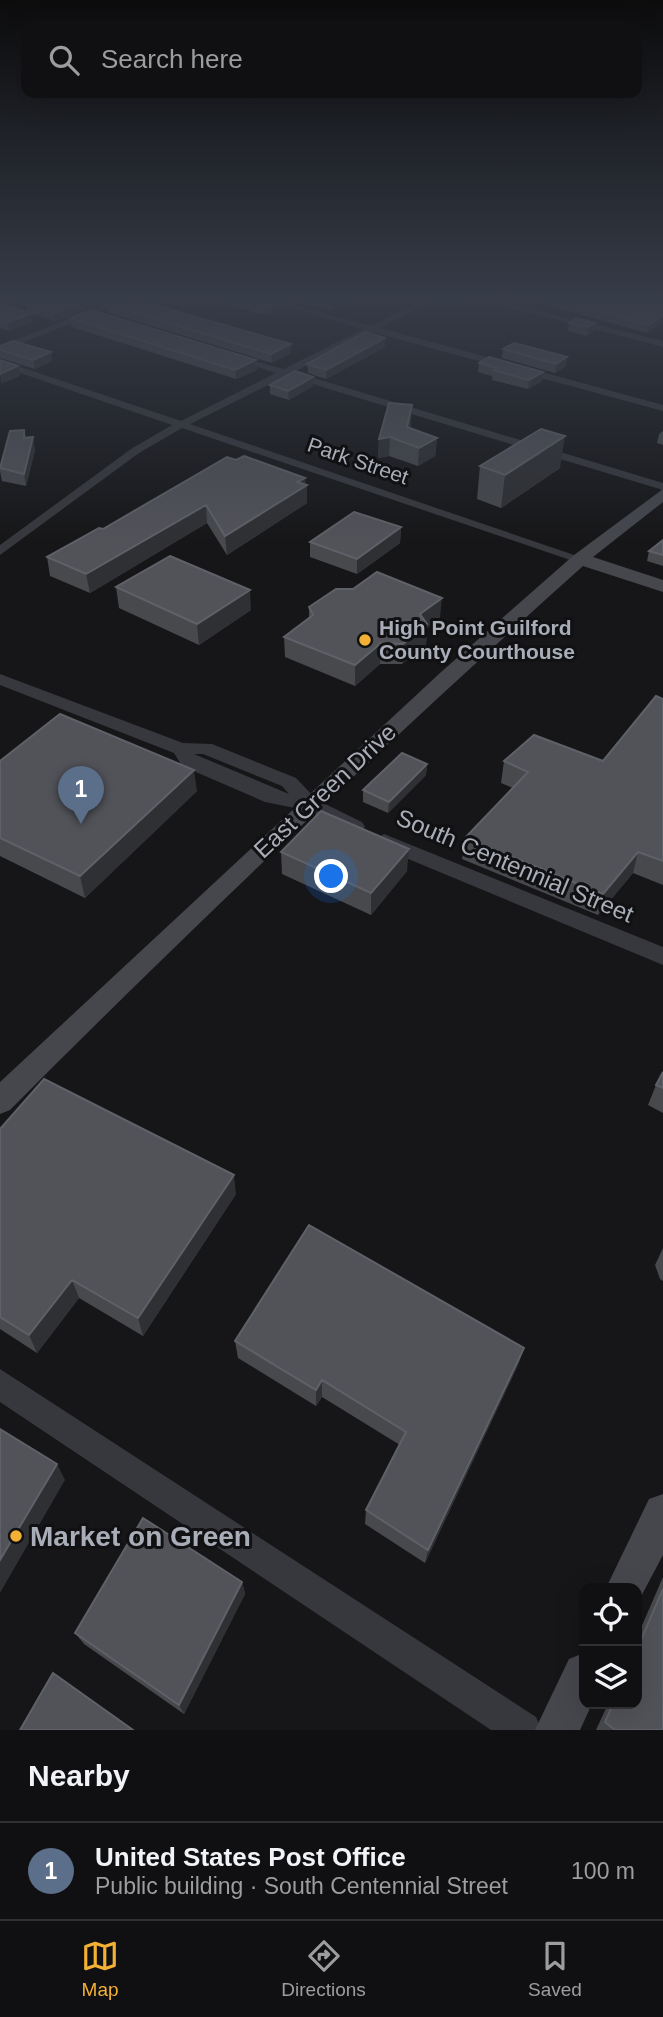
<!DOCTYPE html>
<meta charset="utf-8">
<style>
:root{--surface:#101012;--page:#19191b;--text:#f1f3f6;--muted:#9c9d9f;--line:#303032;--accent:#f2b134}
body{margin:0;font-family:Helvetica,sans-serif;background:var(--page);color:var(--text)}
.controls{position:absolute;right:21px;bottom:21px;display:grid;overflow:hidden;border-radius:14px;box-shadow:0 7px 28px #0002}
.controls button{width:63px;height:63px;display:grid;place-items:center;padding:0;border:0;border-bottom:2px solid var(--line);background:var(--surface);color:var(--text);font:35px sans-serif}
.you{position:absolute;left:332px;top:877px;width:24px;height:24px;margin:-18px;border:5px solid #fff;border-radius:50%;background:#1a73e8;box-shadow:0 0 0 10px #1a73e833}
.badge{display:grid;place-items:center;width:46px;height:46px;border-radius:50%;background:var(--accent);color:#fff;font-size:23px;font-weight:700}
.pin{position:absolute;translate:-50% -58px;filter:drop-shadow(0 2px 4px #0008)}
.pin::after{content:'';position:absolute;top:37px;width:24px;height:21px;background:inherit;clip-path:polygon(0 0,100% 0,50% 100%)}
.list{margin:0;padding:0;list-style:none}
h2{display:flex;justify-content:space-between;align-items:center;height:91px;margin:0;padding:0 28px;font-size:30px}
h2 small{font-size:23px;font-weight:400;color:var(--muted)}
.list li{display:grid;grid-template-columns:46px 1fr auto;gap:21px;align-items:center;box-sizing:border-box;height:98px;padding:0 28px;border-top:2px solid var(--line)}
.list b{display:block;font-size:26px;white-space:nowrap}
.list p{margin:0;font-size:23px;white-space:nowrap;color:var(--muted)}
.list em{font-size:23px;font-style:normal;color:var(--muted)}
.icon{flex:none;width:38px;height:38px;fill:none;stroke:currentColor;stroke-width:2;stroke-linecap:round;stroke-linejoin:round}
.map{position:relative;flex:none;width:663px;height:1730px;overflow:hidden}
.search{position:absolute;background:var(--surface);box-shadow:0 7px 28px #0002;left:21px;right:21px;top:21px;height:77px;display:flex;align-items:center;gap:18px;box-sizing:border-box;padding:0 24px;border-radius:14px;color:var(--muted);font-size:26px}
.sheet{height:189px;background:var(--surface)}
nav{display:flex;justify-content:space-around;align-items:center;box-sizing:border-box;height:98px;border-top:2px solid var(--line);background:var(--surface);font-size:19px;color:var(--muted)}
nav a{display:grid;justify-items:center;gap:4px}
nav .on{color:var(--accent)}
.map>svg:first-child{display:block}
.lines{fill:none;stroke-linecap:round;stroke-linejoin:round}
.minor{fill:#37383d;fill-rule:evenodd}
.tertiary{fill:#37383d;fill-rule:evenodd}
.secondary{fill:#45474d;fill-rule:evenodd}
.wall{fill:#47494d}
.shaded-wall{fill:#2f3033}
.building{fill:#525359;stroke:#5f6168;stroke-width:2}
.poi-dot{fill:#f2b134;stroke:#111113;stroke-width:2.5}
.labels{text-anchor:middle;stroke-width:6;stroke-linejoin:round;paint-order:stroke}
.far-street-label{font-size:21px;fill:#a8adb8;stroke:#111113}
.far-poi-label{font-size:21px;font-weight:bold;fill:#a8adb8;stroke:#111113;text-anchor:start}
.street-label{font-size:24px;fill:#a8adb8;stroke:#111113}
.near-poi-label{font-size:28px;font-weight:bold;fill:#a8adb8;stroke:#111113;text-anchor:start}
</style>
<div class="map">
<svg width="663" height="1730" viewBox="0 0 663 1730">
<rect width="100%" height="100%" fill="#161618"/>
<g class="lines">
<path class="minor" d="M 114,301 L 126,301 L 0,352 L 0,346 Z
M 265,301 L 279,301 L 371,326 L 420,301 L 431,301 L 380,328 L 663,405 L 663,411 L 372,332 L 294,372 L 663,483 L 663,490 L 286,376 L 190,424 L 586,559 L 576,562 L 182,428 L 139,453 L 0,555 L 0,545 L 131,449 L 172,425 L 0,366 L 0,360 L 181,421 L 276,373 L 232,359 L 232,355 L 284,369 L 363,329 Z
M 484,301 L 499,301 L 663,341 L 663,347 Z"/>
<path class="tertiary" d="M 0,674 L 183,743 L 212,744 L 296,778 L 317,800 L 362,822 L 365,827 L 355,834 L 305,810 L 265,802 L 182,766 L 174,753 L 0,685 ZM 194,754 L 203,754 L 282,786 L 289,794 Z
M 384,834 L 663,947 L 663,965 L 377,846 L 374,841 Z
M 0,1369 L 536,1717 L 542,1730 L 491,1730 L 0,1402 Z"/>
<path class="secondary" d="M 663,489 L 663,502 L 593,557 L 663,580 L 663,592 L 583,566 C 387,742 196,923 10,1110 L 0,1114 L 0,1082 L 440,673 L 574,555 Z
M 663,1494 L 663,1555 L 637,1604 L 637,1588 L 606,1588 L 649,1499 Z
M 584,1653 L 584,1704 L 592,1704 L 580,1730 L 535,1730 L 569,1659 Z"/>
</g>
<path class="wall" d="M 33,301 L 101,301 L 102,303 L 55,321 L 27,312 L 25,304 Z
M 219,301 L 283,301 L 283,309 L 269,315 L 254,312 Z
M 291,301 L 352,301 L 332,310 Z
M 432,301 L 457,301 L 447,306 L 433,303 Z
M 532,301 L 663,301 L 647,333 Z
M 0,303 L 31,314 L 32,322 L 9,331 L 0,328 Z
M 106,304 L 291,344 L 291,353 L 272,363 L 107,312 Z
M 70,318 L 256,360 L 257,370 L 236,379 L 72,327 Z
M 569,323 L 595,323 L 593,332 L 587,336 L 568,331 Z
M 0,346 L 52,361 L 35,369 L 0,358 Z
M 385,347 L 326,379 L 308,373 L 307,364 Z
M 503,349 L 566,366 L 555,373 L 502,358 Z
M 479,363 L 543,372 L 542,381 L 528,389 L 492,380 L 492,376 L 478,372 Z
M 270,385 L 313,386 L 289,400 L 270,394 Z
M 411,423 L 410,429 L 437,438 L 435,456 L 418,466 L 389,456 L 378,458 L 379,439 Z
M 24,430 L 26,438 L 35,450 L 26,486 L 2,481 L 0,471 L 0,465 Z
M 663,431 L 663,445 L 657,443 L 659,434 Z
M 236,460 L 305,478 L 307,503 L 227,555 L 207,523 L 90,593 L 50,576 L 47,557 L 103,529 Z
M 480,466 L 560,468 L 501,508 L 477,499 Z
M 401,527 L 400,543 L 357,574 L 310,557 L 310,542 Z
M 663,540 L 663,566 L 647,561 L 649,551 Z
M 116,587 L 251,610 L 199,645 L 119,608 Z
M 309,607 L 440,618 L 427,628 L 426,645 L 402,664 L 380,664 L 355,686 L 285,657 L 284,637 L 309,618 Z
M 663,699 L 663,885 L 633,873 L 598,915 L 462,859 L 465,838 L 513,788 L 501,783 L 504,761 L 603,761 Z
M 0,761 L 197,791 L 85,898 L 0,856 Z
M 427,764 L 426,775 L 388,813 L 363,802 L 363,790 Z
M 281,852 L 407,871 L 371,915 L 282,874 Z
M 663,1072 L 663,1113 L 648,1105 L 656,1085 Z
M 0,1129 L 236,1194 L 143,1336 L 79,1298 L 37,1353 L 0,1329 Z
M 663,1248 L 663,1281 L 660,1279 L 655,1265 Z
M 235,1341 L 524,1348 L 518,1365 L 425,1563 L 365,1524 L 366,1510 L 400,1445 L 322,1397 L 316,1406 L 238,1358 Z
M 663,1577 L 663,1730 L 596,1730 L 608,1704 L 637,1704 L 637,1637 Z
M 242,1582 L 245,1594 L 184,1714 L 84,1644 L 75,1633 Z"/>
<path class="shaded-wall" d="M 84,301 L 101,301 L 102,303 L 55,321 L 54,313 Z
M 281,301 L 283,301 L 283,309 L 269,315 L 269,307 Z
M 333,301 L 352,301 L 332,310 L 332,302 Z
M 447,301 L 457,301 L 447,306 Z
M 31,314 L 32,322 L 9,331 L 8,322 Z
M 663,315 L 663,323 L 647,333 L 649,325 Z
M 595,323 L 593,332 L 587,336 L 588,327 Z
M 385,338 L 385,347 L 326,379 L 326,370 Z
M 291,344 L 291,353 L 272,363 L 271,354 Z
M 51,352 L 52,361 L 35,369 L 33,360 Z
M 567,357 L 566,366 L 555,373 L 556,364 Z
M 256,360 L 257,370 L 236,379 L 235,370 Z
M 18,366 L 20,376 L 1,384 L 0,374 Z
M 543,372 L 542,381 L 528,389 L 529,380 Z
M 313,377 L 313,386 L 289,400 L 288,391 Z
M 412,405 L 411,423 L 406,446 L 407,427 Z
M 565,436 L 560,468 L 501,508 L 505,475 Z
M 33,437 L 35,450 L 26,486 L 24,474 Z
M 390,437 L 389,456 L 378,458 L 379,439 Z
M 437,438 L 435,456 L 418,466 L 419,448 Z
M 305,478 L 305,486 L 307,485 L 307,503 L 227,555 L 225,536 L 297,482 Z
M 206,505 L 207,523 L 90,593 L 86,574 Z
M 401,527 L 400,543 L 357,574 L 357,559 Z
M 250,590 L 251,610 L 199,645 L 197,624 Z
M 442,598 L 440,618 L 427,628 L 426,645 L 402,664 L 403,644 L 420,614 Z
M 381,643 L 380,664 L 355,686 L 355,665 Z
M 427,764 L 426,775 L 388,813 L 389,802 Z
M 194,770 L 197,791 L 85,898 L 80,876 Z
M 409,849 L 407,871 L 371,915 L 371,893 Z
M 638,852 L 633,873 L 598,915 L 603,894 Z
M 234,1175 L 236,1194 L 143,1336 L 138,1318 Z
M 72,1280 L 79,1298 L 37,1353 L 29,1335 Z
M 524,1348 L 518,1365 L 425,1563 L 428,1550 Z
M 322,1380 L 322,1397 L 316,1406 L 316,1390 Z
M 57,1464 L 65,1480 L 0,1593 L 0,1560 Z
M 242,1582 L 245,1594 L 184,1714 L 179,1705 Z"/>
<path class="building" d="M 33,301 L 84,301 L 54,313 L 25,304 Z
M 114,301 L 140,301 L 291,344 L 271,354 L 106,304 Z
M 246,301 L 281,301 L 269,307 Z
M 563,301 L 663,301 L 663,315 L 649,325 Z
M 0,303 L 31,314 L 8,322 L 0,320 Z
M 91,310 L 256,360 L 235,370 L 70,318 Z
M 576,318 L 595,323 L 588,327 L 569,323 Z
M 365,332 L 385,338 L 326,370 L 307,364 Z
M 13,341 L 51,352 L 33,360 L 0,350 L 0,346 Z
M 514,343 L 567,357 L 556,364 L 503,349 Z
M 489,357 L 543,372 L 529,380 L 493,370 L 497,368 L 479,363 Z
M 0,360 L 18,366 L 0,374 Z
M 295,371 L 313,377 L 288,391 L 270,385 Z
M 389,403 L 412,405 L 407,427 L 437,438 L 419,448 L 390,437 L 379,439 Z
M 541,429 L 565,436 L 505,475 L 480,466 Z
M 24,430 L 24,438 L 33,437 L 24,474 L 0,468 L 10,431 Z
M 244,456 L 305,478 L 297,482 L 307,485 L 225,536 L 206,505 L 86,574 L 47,557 L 99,528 L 103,529 L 227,457 L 236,460 Z
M 354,512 L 401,527 L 357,559 L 310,542 Z
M 663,540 L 663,555 L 649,551 Z
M 170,556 L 250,590 L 197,624 L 116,587 Z
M 377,572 L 442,598 L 420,614 L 427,624 L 403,644 L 381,643 L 355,665 L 284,637 L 313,615 L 309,607 L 336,589 L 353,589 Z
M 656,696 L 663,699 L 663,861 L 638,852 L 603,894 L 465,838 L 528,772 L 504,761 L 534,735 L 603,761 Z
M 60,714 L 194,770 L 80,876 L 0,838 L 0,761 Z
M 402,753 L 427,764 L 389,802 L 363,790 Z
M 321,811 L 409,849 L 371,893 L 281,852 Z
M 663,1072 L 663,1088 L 656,1085 Z
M 44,1079 L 234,1175 L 138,1318 L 72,1280 L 29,1335 L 0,1317 L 0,1129 Z
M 309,1225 L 524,1348 L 428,1550 L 366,1510 L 406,1432 L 322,1380 L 316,1390 L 235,1341 Z
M 0,1429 L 57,1464 L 0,1560 Z
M 143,1518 L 242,1582 L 179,1705 L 75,1633 Z
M 663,1589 L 663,1730 L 615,1730 L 605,1722 L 613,1704 L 637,1704 L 637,1649 Z
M 53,1673 L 133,1730 L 20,1730 Z"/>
<linearGradient id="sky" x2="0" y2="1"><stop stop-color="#0c0c0d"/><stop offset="0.55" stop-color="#363c48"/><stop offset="1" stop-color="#363c48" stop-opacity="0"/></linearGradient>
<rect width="663" height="543" fill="url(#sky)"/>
<g class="poi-dot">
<circle cx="365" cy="640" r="7"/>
<circle cx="16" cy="1536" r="7"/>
</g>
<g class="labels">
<g class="far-street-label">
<text transform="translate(358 461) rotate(19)" y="7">Park Street</text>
</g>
<g class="far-poi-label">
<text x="379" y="635">High Point Guilford<tspan x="379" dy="24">County Courthouse</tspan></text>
</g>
<g class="street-label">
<text transform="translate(325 791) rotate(-43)" y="8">East Green Drive</text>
<text transform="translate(515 866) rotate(23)" y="8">South Centennial Street</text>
</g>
<g class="near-poi-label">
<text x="30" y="1546">Market on Green</text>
</g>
</g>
</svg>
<div class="controls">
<button><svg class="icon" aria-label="locate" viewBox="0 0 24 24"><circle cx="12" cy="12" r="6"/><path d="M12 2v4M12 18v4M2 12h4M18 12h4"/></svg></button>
<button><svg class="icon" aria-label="layers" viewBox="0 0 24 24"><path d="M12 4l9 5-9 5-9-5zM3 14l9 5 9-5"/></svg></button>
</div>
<div class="you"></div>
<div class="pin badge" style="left:81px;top:824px;background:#5c6f8a">1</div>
<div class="search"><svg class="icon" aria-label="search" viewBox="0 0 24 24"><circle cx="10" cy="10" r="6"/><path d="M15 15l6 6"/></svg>Search here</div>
</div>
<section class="sheet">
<h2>Nearby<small></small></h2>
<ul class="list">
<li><span class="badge" style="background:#5c6f8a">1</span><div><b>United States Post Office</b><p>Public building · South Centennial Street</p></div><em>100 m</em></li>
</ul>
</section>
<nav>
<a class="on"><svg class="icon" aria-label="map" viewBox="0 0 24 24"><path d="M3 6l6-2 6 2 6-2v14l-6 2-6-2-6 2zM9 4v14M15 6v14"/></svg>Map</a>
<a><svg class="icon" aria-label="directions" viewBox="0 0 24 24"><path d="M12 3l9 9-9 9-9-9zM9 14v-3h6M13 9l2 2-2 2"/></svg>Directions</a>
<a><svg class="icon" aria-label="saved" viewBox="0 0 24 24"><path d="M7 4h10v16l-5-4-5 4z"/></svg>Saved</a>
</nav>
